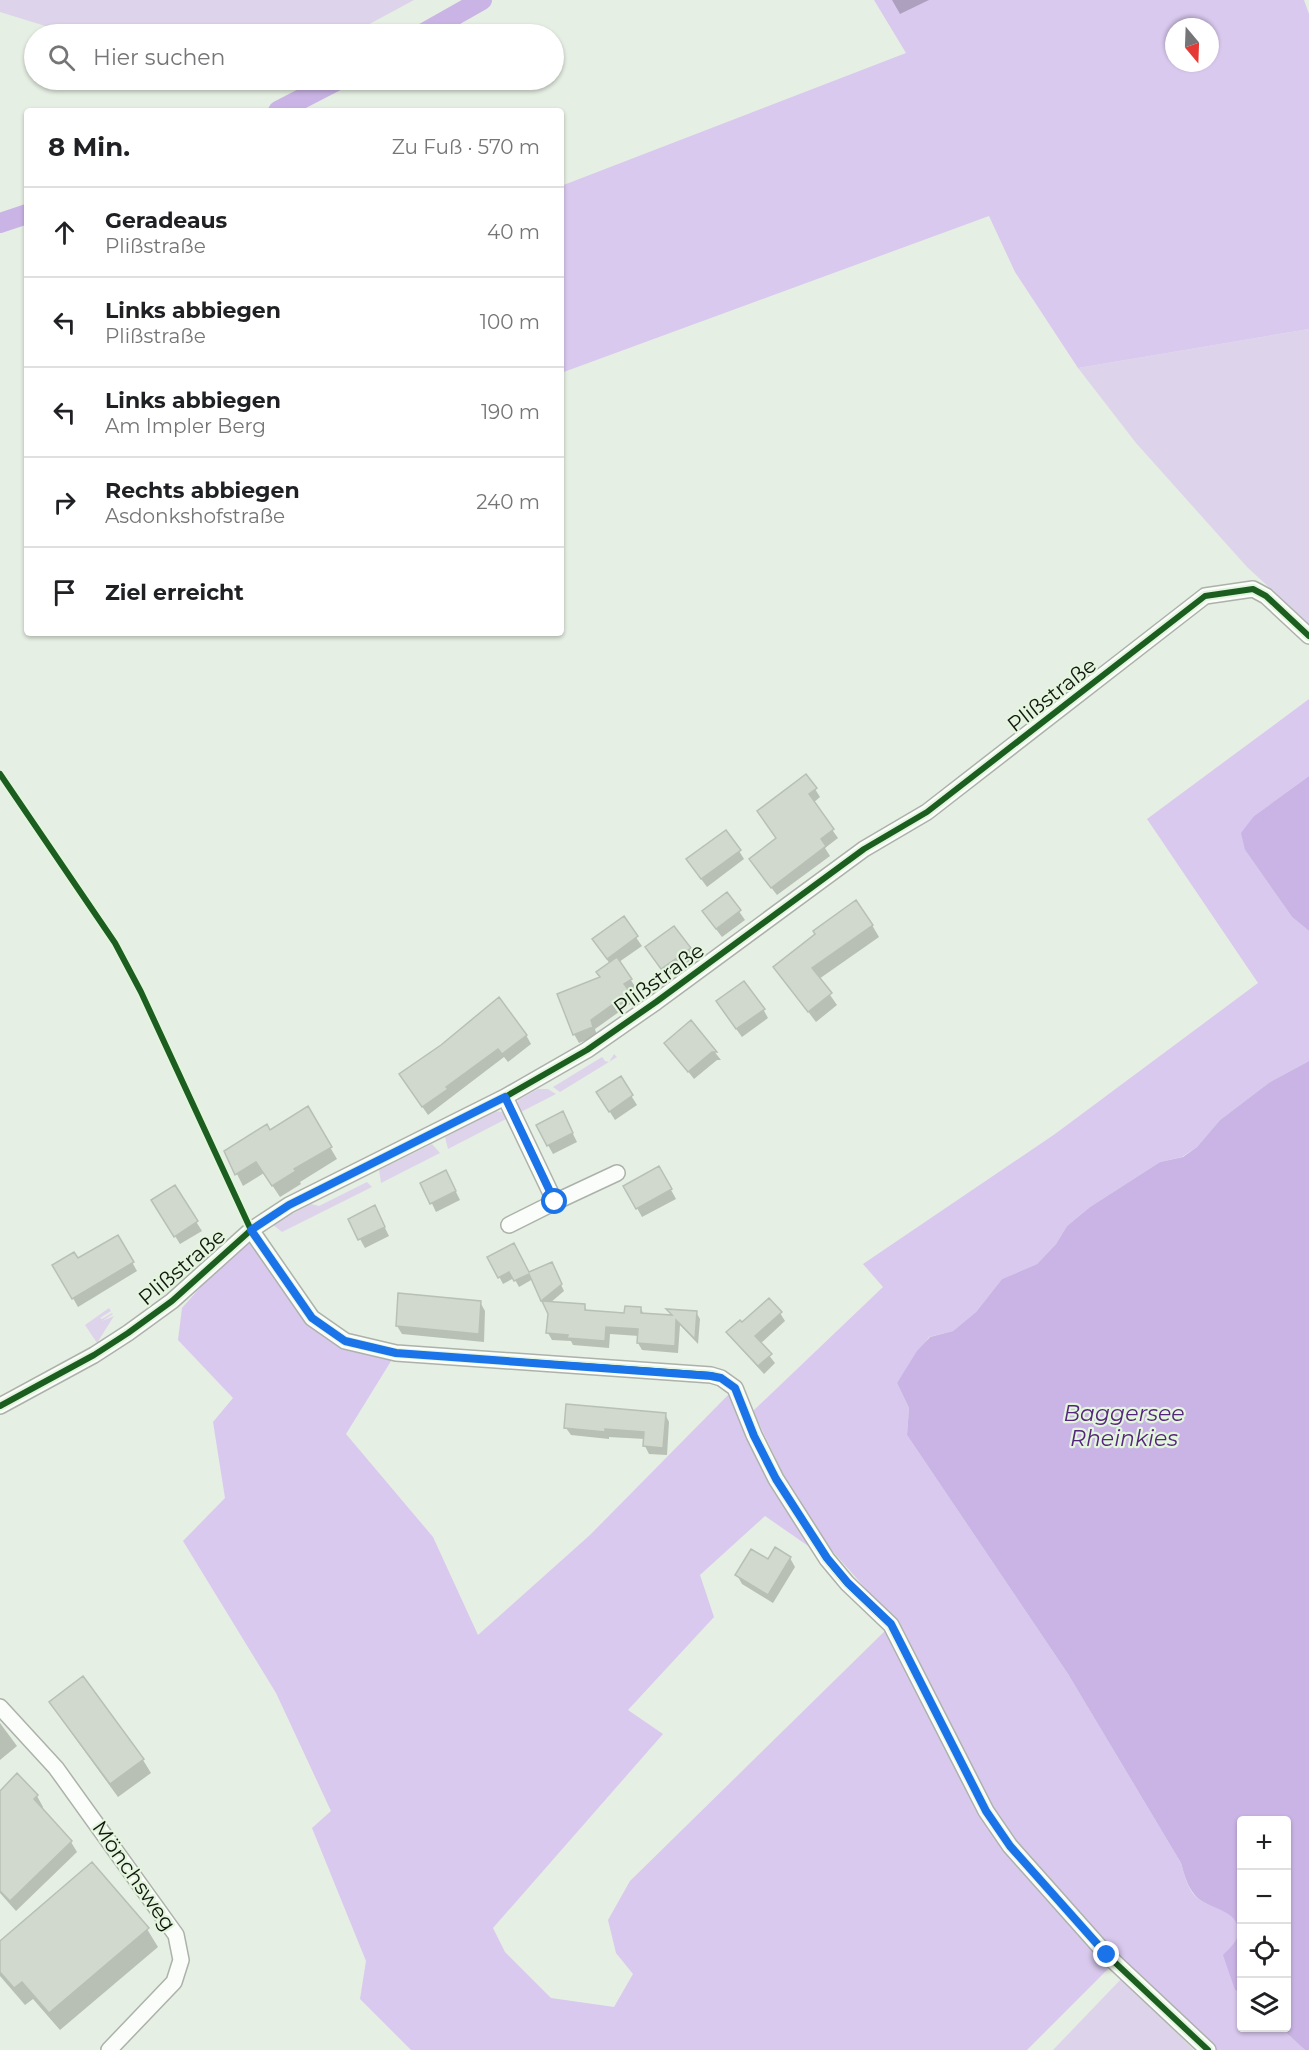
<!DOCTYPE html>
<html lang="de">
<meta charset="utf-8">
<style>
:root{--surface:#fff;--page:#f6f6f6;--text:#202124;--muted:#757577;--line:#e0e0e0}
body{margin:0;font-family:Montserrat,sans-serif;background:var(--page);color:var(--text)}
.controls{position:absolute;right:18px;bottom:18px;display:grid;overflow:hidden;border-radius:6px;box-shadow:0 2px 4px #0004}
.controls button{width:54px;height:54px;display:grid;place-items:center;padding:0;border:0;border-bottom:2px solid var(--line);background:var(--surface);color:var(--text);font:30px sans-serif}
.compass{position:absolute;left:1165px;top:18px;width:54px;height:54px;border-radius:50%;background:var(--surface);box-shadow:0 2px 4px #0004;rotate:161deg}
.stop{position:absolute;width:18px;height:18px;margin:-14px;border:4px solid #1a73e8;border-radius:50%;background:#fff}
.stop.end{background:#1a73e8;border-color:#fff;box-shadow:0 2px 6px #0008}
.list{margin:0;padding:0;list-style:none}
h2{display:flex;justify-content:space-between;align-items:center;height:78px;margin:0;padding:0 24px;font-size:26px}
h2 small{font-size:20px;font-weight:400;color:var(--muted)}
.list li{display:grid;grid-template-columns:39px 1fr auto;gap:18px;align-items:center;box-sizing:border-box;height:90px;padding:0 24px;border-top:2px solid var(--line)}
.list b{display:block;font-size:22px;white-space:nowrap}
.list p{margin:0;font-size:20px;white-space:nowrap;color:var(--muted)}
.list em{font-size:20px;font-style:normal;color:var(--muted)}
.icon{flex:none;width:33px;height:33px;fill:none;stroke:currentColor;stroke-width:2;stroke-linecap:round;stroke-linejoin:round}
.map{position:relative;flex:none;width:1309px;height:2050px;overflow:hidden}
.search{position:absolute;background:var(--surface);box-shadow:0 2px 4px #0004;left:24px;top:24px;width:540px;height:66px;display:flex;align-items:center;gap:15px;box-sizing:border-box;padding:0 21px;border-radius:33px;color:var(--muted);font-size:22px}
.panel{position:absolute;background:var(--surface);box-shadow:0 2px 4px #0004;left:24px;top:108px;width:540px;height:528px;border-radius:6px}
.map>svg:first-child{display:block}
.green{fill:#ddd4eb}
.forest{fill:#d9c9ee;fill-rule:evenodd}
.water{fill:#cab4e5}
.shadow{fill:#0003}
.lines{fill:none;stroke-linecap:round;stroke-linejoin:round}
.canal{stroke:#cab4e5;stroke-width:20}
.building{fill:#d1d8ce;stroke:#b8c0b5;stroke-width:1.5}
.minor-casing{stroke:#acb2a9;stroke-width:18}
.minor{stroke:#fbfdfb;stroke-width:15}
.cycleway-casing{stroke:#e3f5dd;stroke-width:10}
.cycleway{stroke:#1b5e20;stroke-width:6}
.route{stroke:#1a73e8;stroke-width:8}
.labels{text-anchor:middle;stroke-width:4.5;stroke-linejoin:round;paint-order:stroke}
.street-label{font-size:21px;fill:#11170f;stroke:#e3f5dd}
.water-label{font-size:22px;font-style:italic;fill:#55257d;stroke:#e3f5dd}
</style>
<div class="map">
<svg width="1309" height="2050" viewBox="0 0 1309 2050">
<rect width="100%" height="100%" fill="#e6efe3"/>
<path class="green" d="M 0,0 L 414,0 L 351,34 L 80,34 L 68,33 L 0,12 Z
M 1309,329 L 1309,624 L 1247,567 L 1136,443 L 1078,368 Z
M 614,1054 L 617,1057 L 560,1092 L 553,1087 L 602,1057 L 605,1061 L 609,1062 Z
M 538,1089 L 548,1089 L 556,1094 L 517,1114 L 516,1108 L 518,1100 Z
M 494,1111 L 504,1112 L 508,1118 L 448,1149 L 445,1137 Z
M 432,1144 L 440,1153 L 381,1183 L 379,1170 Z
M 367,1182 L 372,1187 L 282,1232 L 272,1224 L 311,1204 L 319,1206 Z
M 109,1308 L 111,1311 L 100,1318 L 102,1319 L 112,1313 L 113,1314 L 102,1321 L 114,1316 L 97,1343 L 85,1325 Z
M 1122,1978 L 1194,2050 L 1053,2050 Z"/>
<path class="forest" d="M 874,0 L 1304,0 L 1309,14 L 1309,329 L 1078,368 L 1015,272 L 989,216 L 561,373 L 561,186 L 906,53 ZM 1174,27 L 1210,27 L 1210,63 L 1174,63 Z
M 1309,699 L 1309,776 L 1254,816 L 1245,850 L 1292,917 L 1309,931 L 1309,1061 L 1270,1082 L 1220,1120 L 1197,1147 L 1182,1157 L 1160,1162 L 1090,1207 L 1067,1226 L 1056,1244 L 1037,1264 L 1002,1279 L 976,1312 L 953,1331 L 929,1337 L 897,1383 L 909,1408 L 907,1435 L 1068,1674 L 1181,1863 C 1184,1874 1187,1886 1194,1895 C 1205,1907 1227,1908 1236,1920 C 1238,1924 1238,1930 1239,1934 L 1233,1946 L 1235,1990 L 1241,1993 L 1242,2028 L 1281,2028 L 1305,2050 L 1215,2050 L 1119,1958 L 1027,2050 L 411,2050 L 360,1999 L 366,1961 L 312,1828 L 331,1811 L 276,1693 L 183,1541 L 225,1498 L 213,1422 L 233,1398 L 178,1340 L 182,1308 L 251,1230 L 312,1318 L 345,1341 L 396,1353 L 346,1434 L 433,1537 L 478,1635 L 590,1535 L 735,1388 L 827,1559 L 765,1516 L 700,1575 L 714,1617 L 628,1710 L 663,1734 L 493,1928 L 505,1952 L 551,1998 L 614,2007 L 633,1974 L 616,1953 L 608,1920 L 630,1881 L 891,1625 L 897,1624 L 819,1536 L 797,1503 L 753,1411 L 883,1287 L 863,1264 L 1055,1134 L 1258,983 L 1147,819 Z"/>
<path class="water" d="M 1309,776 L 1309,931 L 1292,917 L 1245,850 L 1241,833 L 1254,816 Z
M 1309,1061 L 1309,2050 L 1305,2050 L 1281,2028 L 1286,2028 L 1286,1820 L 1242,1820 L 1241,1993 L 1235,1990 L 1223,1955 C 1231,1947 1240,1940 1238,1927 C 1234,1908 1205,1909 1194,1894 C 1187,1885 1184,1874 1181,1863 L 1068,1674 L 907,1435 L 909,1408 L 897,1383 L 917,1351 L 930,1337 L 953,1331 L 976,1312 L 1002,1279 L 1037,1264 L 1056,1244 L 1067,1226 L 1090,1207 L 1160,1162 L 1183,1157 L 1197,1147 L 1220,1120 L 1270,1082 Z"/>
<path class="shadow" d="M 892,0 L 929,0 L 900,14 Z
M 815,789 L 820,797 L 813,803 L 838,838 L 825,848 L 830,856 L 777,895 L 756,868 L 777,839 L 764,820 Z
M 739,851 L 744,859 L 707,887 L 693,868 Z
M 727,894 L 745,920 L 722,937 L 709,920 Z
M 623,919 L 642,946 L 619,962 L 636,988 L 628,993 L 633,1002 L 595,1029 L 597,1036 L 579,1043 L 574,1034 L 610,964 L 599,948 Z
M 872,925 L 879,937 L 819,979 L 837,1005 L 816,1022 L 775,968 Z
M 689,949 L 694,958 L 667,977 L 652,956 Z
M 763,1009 L 768,1018 L 742,1037 L 723,1011 Z
M 691,1022 L 721,1060 L 717,1060 L 694,1079 L 666,1043 Z
M 526,1035 L 531,1044 L 508,1062 L 504,1057 L 428,1115 L 406,1083 Z
M 620,1078 L 637,1105 L 615,1120 L 598,1093 Z
M 307,1108 L 337,1159 L 300,1182 L 301,1184 L 280,1197 L 264,1173 L 243,1186 L 226,1152 L 269,1132 Z
M 567,1122 L 577,1142 L 553,1154 L 548,1145 Z
M 659,1168 L 676,1199 L 642,1217 L 625,1186 Z
M 450,1180 L 460,1200 L 436,1212 L 422,1183 Z
M 174,1187 L 202,1231 L 180,1244 L 158,1209 Z
M 379,1216 L 389,1236 L 365,1248 L 360,1239 Z
M 118,1237 L 137,1271 L 78,1307 L 54,1265 L 77,1260 Z
M 489,1257 L 528,1274 L 551,1264 L 564,1291 L 550,1303 L 584,1306 L 588,1312 L 626,1314 L 640,1308 L 644,1314 L 672,1316 L 669,1311 L 696,1312 L 700,1319 L 698,1344 L 680,1325 L 678,1353 L 642,1350 L 638,1343 L 639,1336 L 610,1334 L 609,1348 L 573,1345 L 571,1341 L 552,1340 L 548,1333 L 549,1314 L 533,1279 L 519,1287 L 514,1278 L 503,1284 Z
M 480,1302 L 485,1311 L 484,1342 L 402,1334 L 397,1326 Z
M 780,1313 L 785,1321 L 760,1344 L 775,1363 L 764,1374 L 733,1340 L 728,1332 L 742,1325 Z
M 665,1414 L 669,1422 L 667,1455 L 649,1454 L 645,1446 L 645,1439 L 609,1437 L 609,1439 L 571,1435 L 566,1428 Z
M 790,1558 L 795,1567 L 773,1603 L 742,1584 L 737,1575 Z
M 59,1716 L 143,1760 L 151,1773 L 118,1797 Z
M 0,1723 L 17,1746 L 0,1760 Z
M 0,1792 L 37,1796 L 43,1807 L 41,1809 L 71,1842 L 77,1852 L 16,1911 L 0,1893 Z
M 147,1929 L 158,1947 L 60,2030 L 33,1999 L 25,2005 L 0,1976 L 0,1943 Z"/>
<g class="lines">
<path class="canal" d="M 422,34 L 482,0
M 278,111 L 338,80
M 0,223 L 27,214"/>
</g>
<path class="building" d="M 806,774 L 817,788 L 809,794 L 834,829 L 821,839 L 826,846 L 771,888 L 749,859 L 776,838 L 757,811 Z
M 726,830 L 741,850 L 701,879 L 686,859 Z
M 727,892 L 741,910 L 716,929 L 702,911 Z
M 856,900 L 873,925 L 812,968 L 832,993 L 808,1012 L 773,967 L 815,934 L 813,931 Z
M 624,916 L 638,936 L 607,959 L 592,939 Z
M 674,926 L 691,948 L 661,969 L 645,947 Z
M 617,957 L 632,979 L 624,984 L 630,992 L 591,1020 L 593,1027 L 573,1035 L 557,994 L 600,977 L 596,972 Z
M 744,981 L 765,1009 L 736,1029 L 716,1001 Z
M 499,997 L 527,1035 L 502,1054 L 498,1049 L 446,1087 L 448,1089 L 422,1107 L 399,1074 L 441,1045 Z
M 691,1020 L 717,1052 L 712,1052 L 688,1072 L 664,1043 Z
M 621,1076 L 633,1095 L 609,1112 L 596,1092 Z
M 308,1106 L 332,1147 L 294,1169 L 296,1171 L 272,1186 L 256,1162 L 235,1175 L 224,1151 L 267,1124 L 270,1130 Z
M 563,1111 L 573,1133 L 547,1146 L 536,1125 Z
M 659,1166 L 672,1189 L 636,1209 L 623,1186 Z
M 446,1170 L 456,1191 L 430,1204 L 420,1183 Z
M 175,1185 L 198,1221 L 174,1237 L 151,1200 Z
M 375,1205 L 385,1227 L 358,1240 L 348,1219 Z
M 118,1235 L 134,1262 L 72,1299 L 52,1265 L 74,1252 L 78,1258 Z
M 514,1243 L 529,1272 L 552,1262 L 562,1284 L 541,1301 L 529,1274 L 514,1281 L 509,1272 L 498,1278 L 487,1257 Z
M 398,1293 L 481,1301 L 479,1334 L 396,1326 Z
M 769,1298 L 782,1312 L 755,1336 L 772,1354 L 758,1366 L 726,1332 L 740,1320 L 742,1322 Z
M 542,1301 L 585,1304 L 585,1310 L 624,1313 L 625,1306 L 641,1307 L 641,1313 L 672,1315 L 666,1309 L 697,1311 L 695,1339 L 676,1320 L 675,1346 L 637,1343 L 638,1329 L 606,1327 L 605,1341 L 567,1338 L 568,1335 L 546,1333 L 548,1314 Z
M 566,1404 L 666,1413 L 663,1448 L 643,1446 L 644,1432 L 605,1429 L 605,1432 L 564,1428 Z
M 775,1547 L 791,1557 L 768,1595 L 735,1575 L 751,1549 L 768,1559 Z
M 83,1676 L 144,1759 L 110,1784 L 49,1702 Z
M 17,1773 L 38,1795 L 34,1799 L 72,1841 L 10,1901 L 0,1891 L 0,1791 Z
M 92,1862 L 149,1928 L 49,2013 L 22,1982 L 14,1988 L 0,1972 L 0,1941 Z"/>
<g class="lines">
<defs>
<path id="minor" d="M 505,1097 L 555,1202 L 617,1173
M 509,1225 L 555,1202
M 251,1230 L 312,1318 L 345,1341 L 396,1353 L 711,1375 L 721,1378 L 735,1388 L 754,1435 L 776,1479 L 827,1559 L 847,1583 L 891,1625 L 986,1811 L 1010,1846 L 1107,1955 L 1208,2050
M 0,1406 L 94,1355 L 128,1333 L 172,1301 L 251,1230 L 289,1205 L 505,1097 L 587,1050 L 656,1002 L 864,849 L 927,812 L 1205,596 L 1253,589 L 1266,596 L 1309,636
M 0,1707 L 56,1768 L 176,1935 L 181,1960 L 174,1982 L 109,2050"/>
</defs>
<use href="#minor" class="minor-casing"/>
<use href="#minor" class="minor"/>
<defs>
<path id="cycleway" d="M 0,774 L 115,943 L 141,992 L 251,1230 L 312,1318 L 345,1341 L 396,1353 L 711,1375 L 721,1378 L 735,1388 L 754,1435 L 776,1479 L 827,1559 L 847,1583 L 891,1625 L 986,1811 L 1010,1846 L 1107,1955 L 1208,2050
M 0,1406 L 94,1355 L 128,1333 L 172,1301 L 251,1230 L 289,1205 L 505,1097 L 587,1050 L 656,1002 L 864,849 L 927,812 L 1205,596 L 1253,589 L 1266,596 L 1309,636"/>
</defs>
<use href="#cycleway" class="cycleway-casing"/>
<use href="#cycleway" class="cycleway"/>
</g>
<g class="lines">
<path class="route" d="M 555,1202 L 505,1097 L 289,1205 L 251,1230 L 312,1318 L 345,1341 L 396,1353 L 711,1376 L 721,1378 L 735,1388 L 754,1436 L 776,1479 L 827,1558 L 848,1583 L 891,1624 L 986,1811 L 1010,1846 L 1107,1955"/>
</g>
<g class="labels">
<g class="street-label">
<text transform="translate(1052 695) rotate(-38)" y="7">Plißstraße</text>
<text transform="translate(659 979) rotate(-36)" y="7">Plißstraße</text>
<text transform="translate(182 1267) rotate(-40)" y="7">Plißstraße</text>
<text transform="translate(134 1876) rotate(55)" y="7">Mönchsweg</text>
</g>
<g class="water-label">
<text x="1124" y="1421">Baggersee<tspan x="1124" dy="25">Rheinkies</tspan></text>
</g>
</g>
</svg>
<div class="controls">
<button>+</button>
<button>−</button>
<button><svg class="icon" aria-label="locate" viewBox="0 0 24 24"><circle cx="12" cy="12" r="6"/><path d="M12 2v4M12 18v4M2 12h4M18 12h4"/></svg></button>
<button><svg class="icon" aria-label="layers" viewBox="0 0 24 24"><path d="M12 4l9 5-9 5-9-5zM3 14l9 5 9-5"/></svg></button>
</div>
<svg class="compass" viewBox="-18 -18 36 36"><path d="M0-13l5 13h-10z" fill="#e53935"/><path d="M0 13l5-13h-10z" fill="#757577"/></svg>
<div class="stop" style="left:555px;top:1202px"></div>
<div class="stop end" style="left:1107px;top:1955px"></div>
<div class="search"><svg class="icon" aria-label="search" viewBox="0 0 24 24"><circle cx="10" cy="10" r="6"/><path d="M15 15l6 6"/></svg>Hier suchen</div>
<section class="panel">
<h2>8 Min.<small>Zu Fuß · 570 m</small></h2>
<ul class="list">
<li><svg class="icon" aria-label="ahead" viewBox="0 0 24 24"><path d="M12 20V5M6 11l6-6 6 6"/></svg><div><b>Geradeaus</b><p>Plißstraße</p></div><em>40 m</em></li>
<li><svg class="icon" aria-label="left" viewBox="0 0 24 24"><path d="M17 20v-9H6M10 6l-5 5 5 5"/></svg><div><b>Links abbiegen</b><p>Plißstraße</p></div><em>100 m</em></li>
<li><svg class="icon" aria-label="left" viewBox="0 0 24 24"><path d="M17 20v-9H6M10 6l-5 5 5 5"/></svg><div><b>Links abbiegen</b><p>Am Impler Berg</p></div><em>190 m</em></li>
<li><svg class="icon" aria-label="right" viewBox="0 0 24 24"><path d="M7 20v-9h11M14 6l5 5-5 5"/></svg><div><b>Rechts abbiegen</b><p>Asdonkshofstraße</p></div><em>240 m</em></li>
<li><svg class="icon" aria-label="arrive" viewBox="0 0 24 24"><path d="M6 21V4h12l-3 4 3 4H6"/></svg><div><b>Ziel erreicht</b></div></li>
</ul>
</section>
</div>
